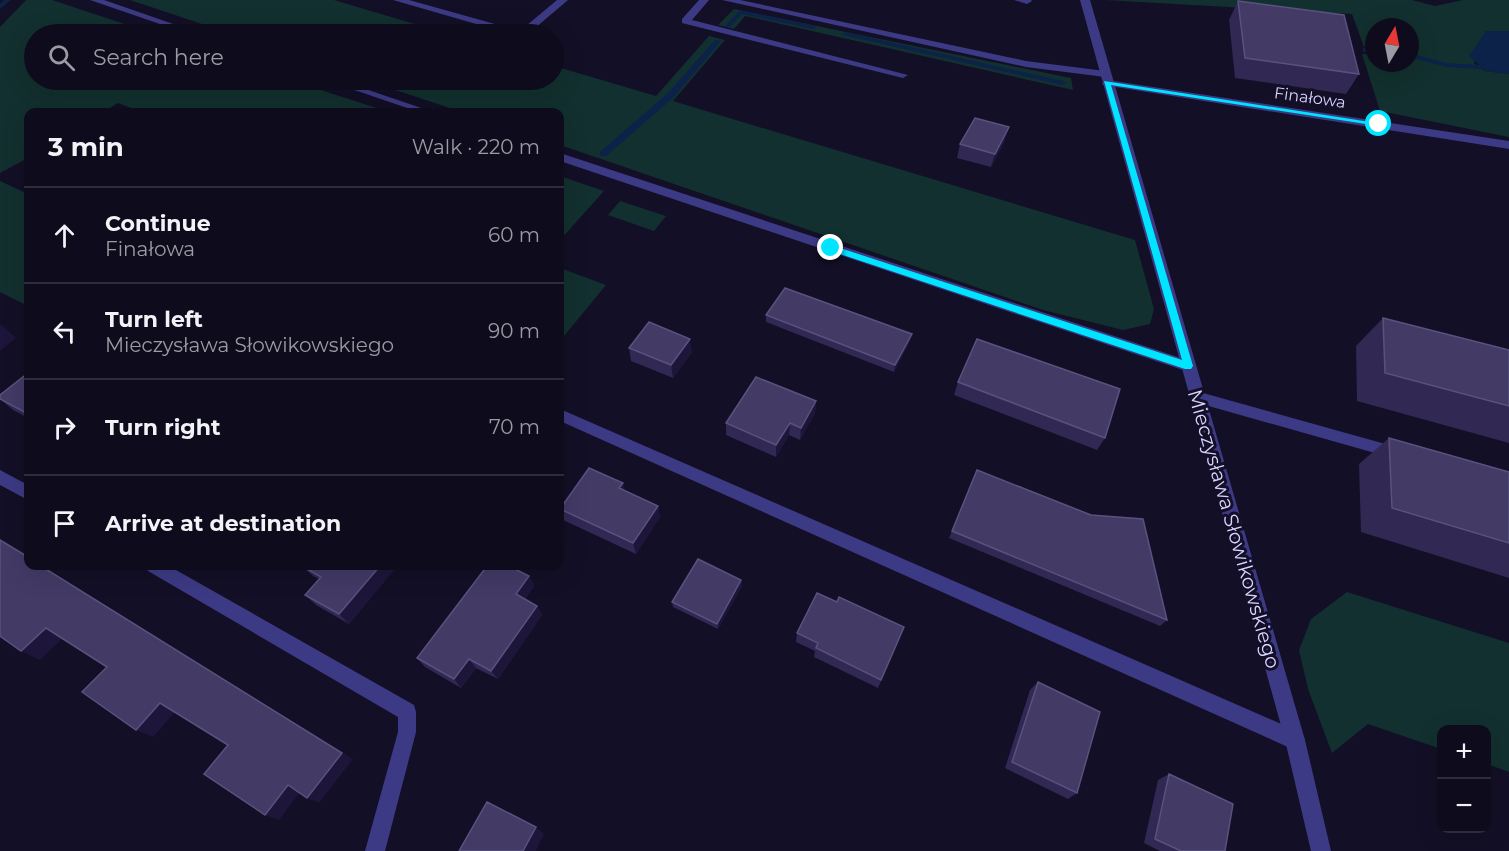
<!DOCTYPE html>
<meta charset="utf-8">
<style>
:root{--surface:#0e0b1c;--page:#171425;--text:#f1f3f6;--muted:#9b9ba3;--line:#2e2b3b}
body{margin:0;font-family:Montserrat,sans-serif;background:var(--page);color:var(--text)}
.controls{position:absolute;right:18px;bottom:18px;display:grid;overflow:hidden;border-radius:12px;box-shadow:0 6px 24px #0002}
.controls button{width:54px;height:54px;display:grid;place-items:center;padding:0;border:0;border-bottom:2px solid var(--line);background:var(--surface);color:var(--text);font:30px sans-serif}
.compass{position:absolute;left:1365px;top:18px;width:54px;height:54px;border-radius:50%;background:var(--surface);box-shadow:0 6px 24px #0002;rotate:10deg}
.stop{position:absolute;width:18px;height:18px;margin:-14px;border:4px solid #00e5ff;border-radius:50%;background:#fff}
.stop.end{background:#00e5ff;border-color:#fff;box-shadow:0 2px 6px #0008}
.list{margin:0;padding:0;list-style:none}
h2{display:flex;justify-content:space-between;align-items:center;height:78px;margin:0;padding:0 24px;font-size:26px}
h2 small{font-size:20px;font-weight:400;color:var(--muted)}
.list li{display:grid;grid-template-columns:39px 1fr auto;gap:18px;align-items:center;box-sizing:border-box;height:96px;padding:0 24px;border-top:2px solid var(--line)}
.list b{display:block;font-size:22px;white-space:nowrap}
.list p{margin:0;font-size:20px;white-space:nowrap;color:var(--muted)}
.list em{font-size:20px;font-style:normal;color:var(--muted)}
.icon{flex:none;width:33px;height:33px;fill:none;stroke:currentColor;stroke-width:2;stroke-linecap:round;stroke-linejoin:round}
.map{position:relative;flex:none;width:1509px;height:851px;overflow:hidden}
.search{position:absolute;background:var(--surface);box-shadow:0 6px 24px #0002;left:24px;top:24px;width:540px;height:66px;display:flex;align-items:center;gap:15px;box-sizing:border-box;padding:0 21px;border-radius:33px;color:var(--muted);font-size:22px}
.panel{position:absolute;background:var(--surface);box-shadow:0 6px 24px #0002;left:24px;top:108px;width:540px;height:462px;border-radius:12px}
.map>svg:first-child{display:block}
.green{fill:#12302f}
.water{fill:#0c2248}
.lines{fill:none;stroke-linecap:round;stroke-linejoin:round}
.stream{fill:#0c2248;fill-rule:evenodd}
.service{fill:#3d3a85;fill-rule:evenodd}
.minor{fill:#3d3a85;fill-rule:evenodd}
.wall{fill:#312854}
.shaded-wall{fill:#1d163a}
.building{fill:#433a66;stroke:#5a527e;stroke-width:1.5}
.route{fill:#00e5ff}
.labels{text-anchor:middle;stroke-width:6;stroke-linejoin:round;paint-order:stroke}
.far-street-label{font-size:16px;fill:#d9d4ff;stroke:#130f26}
.street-label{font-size:20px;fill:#d9d4ff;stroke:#130f26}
</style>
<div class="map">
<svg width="1509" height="851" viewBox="0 0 1509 851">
<rect width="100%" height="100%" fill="#130f26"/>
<path class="green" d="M 26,0 L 52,0 L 155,34 L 34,34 L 34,80 L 290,80 L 389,112 L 142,112 L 118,103 L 103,112 L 28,112 L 28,158 L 0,173 L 0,27 Z
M 130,0 L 334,0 L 448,34 L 232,34 Z
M 1105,0 L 1412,0 L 1435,6 L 1463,0 L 1509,0 L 1509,31 L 1486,31 L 1474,63 L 1485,71 L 1509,74 L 1509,137 L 1380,111 L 1362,54 L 1374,54 L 1374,63 L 1410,63 L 1410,51 L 1419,49 L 1410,48 L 1410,27 L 1374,27 L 1374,47 L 1364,47 L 1352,14 Z
M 734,9 L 1071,78 L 1073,90 L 745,16 L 734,29 L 718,25 Z
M 709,36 L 725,40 L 673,101 L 1135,240 L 1154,309 L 1150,324 L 1123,330 L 1043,310 L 560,145 L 560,112 L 462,112 L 365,80 L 554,80 L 554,66 L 656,96 Z
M 560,176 L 604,191 L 560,240 Z
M 0,181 L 28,194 L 28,306 L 0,292 Z
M 620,201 L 666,216 L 654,231 L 608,215 Z
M 560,268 L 606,285 L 560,341 Z
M 1347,592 L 1509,643 L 1509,772 L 1487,764 L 1486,730 L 1442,730 L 1441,749 L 1368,724 L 1332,753 L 1308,689 L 1299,650 L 1311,619 Z"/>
<path class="water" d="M 1486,31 L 1509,31 L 1509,74 L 1485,71 L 1469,56 Z"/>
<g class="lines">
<path class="stream" d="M 4,0 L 11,0 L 0,9 L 0,4 Z
M 740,10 L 813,25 L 816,27 L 813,29 L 742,14 L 730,27 L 726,27 L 726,25 Z
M 845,32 L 1063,81 L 1067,83 L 1063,85 L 843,35 L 843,33 Z
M 715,40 L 721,41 L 674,97 L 606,156 L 600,156 L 600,152 L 668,93 Z
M 1363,48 L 1374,48 L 1374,52 L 1363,52 Z
M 1410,53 L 1446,63 L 1480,65 L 1484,67 L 1480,69 L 1446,67 L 1410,57 Z"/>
<path class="service" d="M 90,0 L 104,0 L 202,34 L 189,34 Z
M 393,0 L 409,0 L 520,31 L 557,0 L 568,0 L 528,34 L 511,34 Z
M 699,0 L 709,0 L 692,20 L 908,75 L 903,78 L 682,23 L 682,19 Z
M 722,0 L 740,0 L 1026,61 L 1105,71 L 1110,74 L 1105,77 L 1026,67 Z
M 1014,0 L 1031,0 L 1032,1 L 1027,4 Z
M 325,80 L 339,80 L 433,112 L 419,112 Z
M 1107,80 L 1509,141 L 1509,149 L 1103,85 L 1102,83 Z
M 560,153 L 1193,362 L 1195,366 L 1193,370 L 1183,370 L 560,161 Z
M 1196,391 L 1396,447 L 1401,448 L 1404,453 L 1401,458 L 1396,459 L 1191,401 L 1189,397 L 1191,393 Z
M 560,409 L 1302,733 L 1305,740 L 1302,747 L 1295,750 L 1288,747 L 560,421 Z
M 0,470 L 28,485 L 28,500 L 0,485 Z
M 146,566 L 169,566 L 414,705 L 416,712 L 416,732 L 385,851 L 365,851 L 398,732 L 398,717 L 148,571 Z"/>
<path class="minor" d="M 1080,0 L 1090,0 L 1305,740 L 1331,851 L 1311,851 L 1285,740 Z"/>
</g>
<path class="wall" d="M 1238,1 L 1359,74 L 1346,94 L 1235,78 L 1229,20 Z
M 1005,141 L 991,167 L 957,158 L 960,144 Z
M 766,315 L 910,341 L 894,372 L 766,322 Z
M 1383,318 L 1509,350 L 1509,443 L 1357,401 L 1356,346 Z
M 629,348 L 692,352 L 673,378 L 631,361 Z
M 28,373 L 28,418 L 13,410 L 0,399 L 0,395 Z
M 958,382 L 1105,438 L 1097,450 L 954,395 Z
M 816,401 L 815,413 L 800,440 L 789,435 L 776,457 L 726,435 L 726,423 Z
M 1389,438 L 1509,472 L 1509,578 L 1361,532 L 1359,464 Z
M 977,470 L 1167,620 L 1160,626 L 949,538 Z
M 625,491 L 658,506 L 660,517 L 636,554 L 563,520 L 560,510 L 560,508 Z
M 302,566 L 397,566 L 349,624 L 316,605 L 305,595 L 319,579 L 313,576 Z
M 529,576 L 534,586 L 525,599 L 537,606 L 542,615 L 498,679 L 476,668 L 461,688 L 425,667 L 417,658 Z
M 741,580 L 742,586 L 718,629 L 673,607 L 672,602 Z
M 837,602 L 904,627 L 878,688 L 814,657 L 815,651 L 796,642 L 797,633 Z
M 1038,682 L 1077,793 L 1068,799 L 1005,768 L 1030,690 Z
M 1169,774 L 1225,851 L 1160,851 L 1144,843 L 1158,780 Z"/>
<path class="shaded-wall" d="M 1009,127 L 1005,141 L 991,167 L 995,154 Z
M 2,325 L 16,338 L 0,351 L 0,326 Z
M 912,334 L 910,341 L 894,372 L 895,365 Z
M 690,339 L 692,352 L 673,378 L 671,365 Z
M 816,401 L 815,413 L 800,440 L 801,428 Z
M 790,423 L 789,435 L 776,457 L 776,445 Z
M 623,483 L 626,494 L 619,488 Z
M 658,506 L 660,517 L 636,554 L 633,543 Z
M 41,566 L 353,759 L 319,803 L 307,798 Z
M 380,566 L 397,566 L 349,624 L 339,614 Z
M 529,576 L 534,586 L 521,604 L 516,594 Z
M 741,580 L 742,586 L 718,629 L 717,624 Z
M 537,606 L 542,615 L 498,679 L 491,671 Z
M 46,628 L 64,637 L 40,660 L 21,651 Z
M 469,659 L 476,668 L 461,688 L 454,679 Z
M 160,703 L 176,711 L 153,737 L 136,730 Z
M 288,785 L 301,791 L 279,820 L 265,815 Z
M 536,827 L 544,834 L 536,851 L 523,851 Z"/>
<path class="building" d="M 1238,1 L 1344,15 L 1359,74 L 1245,58 Z
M 975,118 L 1009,127 L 995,154 L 960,144 Z
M 785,288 L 912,334 L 895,365 L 766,315 Z
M 1383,318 L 1509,350 L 1509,406 L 1385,373 Z
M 649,322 L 690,339 L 671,365 L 629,348 Z
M 977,339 L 1120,389 L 1105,438 L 958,382 Z
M 28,373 L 28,414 L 0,399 L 0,395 Z
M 756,377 L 816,401 L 801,428 L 790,423 L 776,445 L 726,423 Z
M 1389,438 L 1509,472 L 1509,543 L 1392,508 Z
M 589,468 L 623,483 L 619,488 L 658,506 L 633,543 L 560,509 Z
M 977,470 L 1091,515 L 1143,519 L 1167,620 L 952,531 Z
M 0,540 L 28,557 L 28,566 L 41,566 L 342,753 L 307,798 L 288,785 L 265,815 L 204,774 L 228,745 L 160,703 L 136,730 L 82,692 L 107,667 L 46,628 L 21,651 L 0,636 Z
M 698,559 L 741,580 L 717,624 L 672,602 Z
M 302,566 L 380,566 L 339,614 L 305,595 L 321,577 Z
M 487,566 L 509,566 L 529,576 L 516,594 L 537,606 L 491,671 L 469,659 L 454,679 L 417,658 Z
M 817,593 L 837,602 L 839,597 L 904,627 L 881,680 L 816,648 L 818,643 L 797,633 Z
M 1038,682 L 1100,712 L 1077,793 L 1012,762 Z
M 1169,774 L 1233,804 L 1225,851 L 1181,851 L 1155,839 Z
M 487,802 L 536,827 L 523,851 L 459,851 Z"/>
<path class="route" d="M 1104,81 L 1383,124 L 1379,126 L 1111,85 L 1193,366 L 1191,369 L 1185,369 L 828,250 L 828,246 L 834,246 L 1182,360 Z"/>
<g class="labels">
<g class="far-street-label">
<text transform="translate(1310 97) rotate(8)" y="6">Finałowa</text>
</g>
<g class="street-label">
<text transform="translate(1234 529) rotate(74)" y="7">Mieczysława Słowikowskiego</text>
</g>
</g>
</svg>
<div class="controls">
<button>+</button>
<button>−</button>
</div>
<svg class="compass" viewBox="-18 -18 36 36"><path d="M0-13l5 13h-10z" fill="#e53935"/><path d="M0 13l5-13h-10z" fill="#9b9ba3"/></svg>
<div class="stop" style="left:1379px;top:124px"></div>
<div class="stop end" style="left:831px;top:248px"></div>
<div class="search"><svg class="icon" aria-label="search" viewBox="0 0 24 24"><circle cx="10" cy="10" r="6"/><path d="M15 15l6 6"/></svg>Search here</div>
<section class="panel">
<h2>3 min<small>Walk · 220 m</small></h2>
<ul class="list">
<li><svg class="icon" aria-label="ahead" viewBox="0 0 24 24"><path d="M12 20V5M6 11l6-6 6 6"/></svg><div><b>Continue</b><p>Finałowa</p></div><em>60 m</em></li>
<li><svg class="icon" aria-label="left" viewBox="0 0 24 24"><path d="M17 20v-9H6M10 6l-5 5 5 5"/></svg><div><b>Turn left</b><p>Mieczysława Słowikowskiego</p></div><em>90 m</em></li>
<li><svg class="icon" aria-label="right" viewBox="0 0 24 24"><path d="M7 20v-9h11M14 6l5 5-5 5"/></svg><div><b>Turn right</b></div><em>70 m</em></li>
<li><svg class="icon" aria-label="arrive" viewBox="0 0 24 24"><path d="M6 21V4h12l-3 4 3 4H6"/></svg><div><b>Arrive at destination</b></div></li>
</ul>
</section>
</div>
